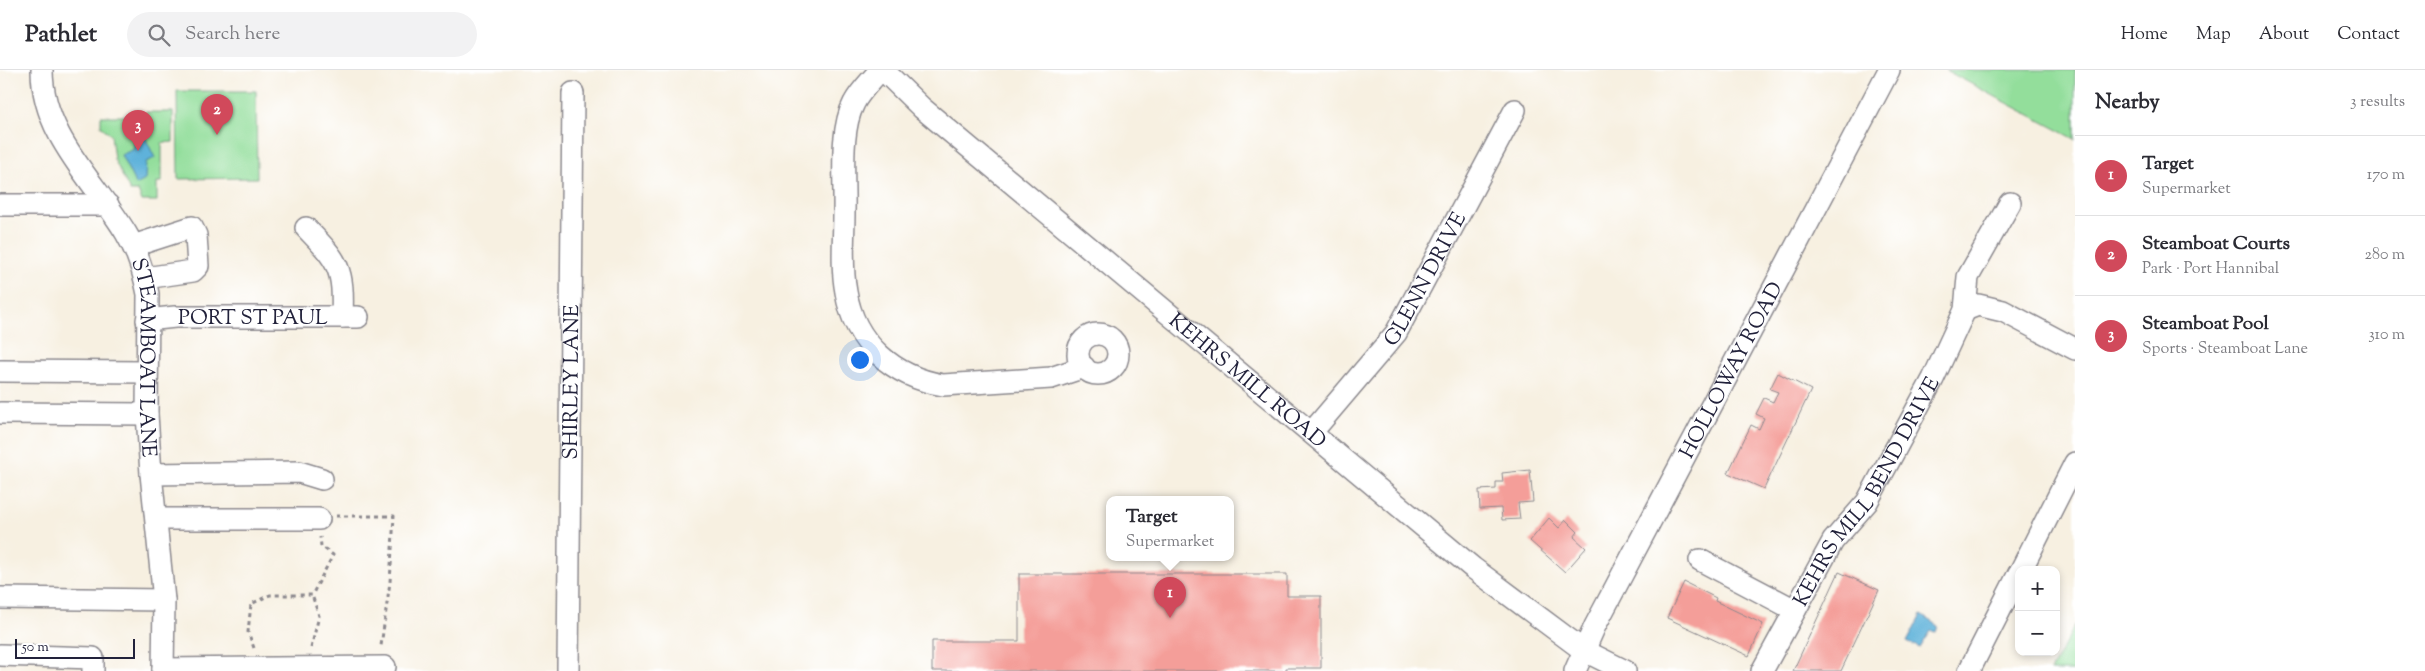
<!DOCTYPE html>
<meta charset="utf-8">
<style>
:root{--surface:#fff;--page:#f2f2f3;--text:#2b2b33;--muted:#7c7c81;--line:#e1e1e2;--accent:#d1495b}
body{margin:0;font-family:"Sorts Mill Goudy",serif;background:var(--page);color:var(--text)}
.controls{position:absolute;right:15px;bottom:15px;display:grid;overflow:hidden;border-radius:10px;box-shadow:0 2px 8px #0003}
.controls button{width:45px;height:45px;display:grid;place-items:center;padding:0;border:0;border-bottom:1px solid var(--line);background:var(--surface);color:var(--text);font:25px sans-serif}
.scale{position:absolute;left:15px;bottom:12px;width:120px;box-sizing:border-box;padding-left:5px;border:2px solid #22223b;border-top:0;font-size:14px;line-height:18px;white-space:nowrap;color:#22223b;-webkit-text-stroke:4px #fff;paint-order:stroke}
.you{position:absolute;left:859px;top:289px;width:18px;height:18px;margin:-12px;border:4px solid #fff;border-radius:50%;background:#1a73e8;box-shadow:0 0 0 8px #1a73e833}
.badge{display:grid;place-items:center;width:32px;height:32px;border-radius:50%;background:var(--accent);color:#fff;font-size:16px;font-weight:700}
.pin{position:absolute;translate:-50% -41px;filter:drop-shadow(0 1px 2px #0008)}
.pin::after{content:'';position:absolute;top:26px;width:18px;height:15px;background:inherit;clip-path:polygon(0 0,100% 0,50% 100%)}
.popup{position:absolute;left:1106px;top:426px;width:128px;height:65px;box-sizing:border-box;display:grid;place-content:center;border-radius:10px;background:var(--surface);filter:drop-shadow(0 1px 4px #0005);font-size:16px;white-space:nowrap;color:var(--muted)}
.popup b{font-size:19px;color:var(--text)}
.popup::after{content:'';position:absolute;left:50%;top:100%;margin-left:-10px;border:10px solid transparent;border-top-color:var(--surface)}
.list{margin:0;padding:0;list-style:none}
h2{display:flex;justify-content:space-between;align-items:center;height:65px;margin:0;padding:0 20px;font-size:21px}
h2 small{font-size:16px;font-weight:400;color:var(--muted)}
.list li{display:grid;grid-template-columns:32px 1fr auto;gap:15px;align-items:center;box-sizing:border-box;height:80px;padding:0 20px;border-top:1px solid var(--line)}
.list b{display:block;font-size:19px;white-space:nowrap}
.list p{margin:0;font-size:16px;white-space:nowrap;color:var(--muted)}
.list em{font-size:16px;font-style:normal;color:var(--muted)}
.icon{flex:none;width:28px;height:28px;fill:none;stroke:currentColor;stroke-width:2;stroke-linecap:round;stroke-linejoin:round}
.map{position:relative;flex:none;width:2075px;height:601px;overflow:hidden}
header{display:flex;align-items:center;gap:30px;box-sizing:border-box;height:70px;padding:0 25px;background:var(--surface);border-bottom:1px solid var(--line)}
header strong{font-size:24px}
nav{display:flex;gap:28px;margin-inline-start:auto;font-size:18px}
.search{width:350px;height:45px;background:var(--page);display:flex;align-items:center;gap:12px;box-sizing:border-box;padding:0 18px;border-radius:28px;color:var(--muted);font-size:19px}
main{display:flex}
aside{flex:1;background:var(--surface)}
.map>svg:first-child{display:block}
.green{fill:#93de9b;stroke:#5a806b}
.water{fill:#5eb2da;stroke:#406a8a}
.building{fill:#f49e99}
.lines{fill:none;stroke-linecap:round;stroke-linejoin:round}
.minor-casing{stroke:#8c898e;stroke-width:24}
.path{stroke:#8c898e;stroke-width:3;stroke-dasharray:4 4;stroke-linecap:butt}
.minor{stroke:#fff;stroke-width:21}
.labels{text-anchor:middle;stroke-width:4;stroke-linejoin:round;paint-order:stroke}
.street-label{font-size:21px;fill:#22223b;stroke:#fff}
</style>
<header>
<strong>Pathlet</strong>
<div class="search"><svg class="icon" aria-label="search" viewBox="0 0 24 24"><circle cx="10" cy="10" r="6"/><path d="M15 15l6 6"/></svg>Search here</div>
<nav><a>Home</a><a>Map</a><a>About</a><a>Contact</a></nav>
</header>
<main>
<div class="map">
<svg width="2075" height="601" viewBox="0 0 2075 601">
<rect width="100%" height="100%" fill="#fff"/>
<filter id="ink" filterUnits="userSpaceOnUse"><feTurbulence type="fractalNoise" baseFrequency=".02" numOctaves="2"/><feDisplacementMap in="SourceGraphic" scale="10" xChannelSelector="R" yChannelSelector="G"/><feConvolveMatrix kernelMatrix="1 2 1 2 8 2 1 2 1" color-interpolation-filters="sRGB"/></filter>
<filter id="wash" filterUnits="userSpaceOnUse"><feTurbulence type="fractalNoise" baseFrequency=".0096" numOctaves="4" result="noise"/><feDisplacementMap in="SourceGraphic" scale="20" xChannelSelector="R" yChannelSelector="G"/><feGaussianBlur stdDeviation="1.12" result="paint"/><feColorMatrix in="noise" values="0 0 0 0 0 0 0 0 0 0 0 0 0 0 0 0 0 1.4 0 .05"/><feComposite in="paint" operator="in"/></filter>
<g filter="url(#wash)">
<rect width="100%" height="100%" fill="#f7f0e1"/>
<path class="green" d="M 1945,0 L 2075,0 L 2075,69 Z
M 177,21 L 256,21 L 257,108 L 178,109 Z
M 146,42 L 173,42 L 173,72 L 162,73 L 162,112 L 157,112 L 157,131 L 142,131 L 138,121 L 130,121 L 114,89 L 111,65 L 101,56 L 101,46 L 145,46 Z
M 2075,555 L 2075,601 L 2051,601 Z"/>
<path class="water" d="M 143,63 L 155,88 L 146,92 L 145,110 L 136,115 L 121,85 L 134,79 L 134,67 Z
M 1921,545 L 1938,556 L 1936,562 L 1931,561 L 1920,578 L 1907,572 Z"/>
<g id="blocks">
<path class="building" d="M 1778,303 L 1811,320 L 1764,419 L 1728,403 L 1751,355 L 1759,359 L 1764,348 L 1756,344 L 1764,328 L 1773,332 L 1778,322 L 1770,319 Z
M 1530,400 L 1533,432 L 1518,433 L 1520,449 L 1502,450 L 1501,438 L 1480,439 L 1479,420 L 1496,419 L 1496,412 L 1503,412 L 1502,403 Z
M 1549,448 L 1559,458 L 1566,450 L 1578,462 L 1574,467 L 1586,478 L 1565,502 L 1530,471 Z
M 1839,502 L 1879,520 L 1841,601 L 1793,601 Z
M 1019,504 L 1287,504 L 1287,526 L 1321,526 L 1321,598 L 1286,598 L 1286,601 L 932,601 L 932,571 L 1019,571 Z
M 1684,512 L 1716,528 L 1715,531 L 1763,554 L 1749,586 L 1667,548 Z"/>
</g>
</g>
<g filter="url(#ink)">
<use href="#blocks" fill-opacity="0" stroke="#8c898e" stroke-width="1"/>
<g class="lines">
<defs>
<g id="minor">
<path id="s1" d="M 42,0 C 42,65 94,110 126,163 C 137,181 144,203 148,224 L 147,344 L 151,404 L 164,530 L 163,601"/>
<path d="M 880,0 C 871,11 860,21 854,33 C 839,61 845,111 844,142 C 844,169 841,196 846,222 C 854,273 894,307 943,315 L 1051,308 L 1084,297"/>
<path id="s2" d="M 883,0 L 922,38 L 1473,498 L 1583,580 L 1625,601"/>
<path d="M 0,135 L 108,135"/>
<path d="M 306,158 C 339,192 344,198 342,247"/>
<path d="M 133,176 L 192,157 L 196,165 L 198,196 L 193,201 L 145,208"/>
<path d="M 1965,240 L 1978,235 L 2003,241 L 2075,279"/>
<path id="s3" d="M 147,250 L 175,247 L 358,247"/>
<circle cx="1098" cy="284" r="20"/>
<path d="M 0,301 L 147,302"/>
<path d="M 0,343 L 147,344"/>
<path id="s4" d="M 1312,362 L 1396,263 L 1515,40"/>
<path d="M 151,404 L 299,402 L 322,409"/>
<path d="M 157,449 L 319,449"/>
<path d="M 1700,490 L 1795,540"/>
<path d="M 2021,500 L 2075,393"/>
<path d="M 0,528 L 164,530"/>
<path d="M 0,585 L 93,588 L 93,601"/>
<path d="M 163,599 L 385,597"/>
<path id="s5" d="M 568,601 L 573,23"/>
<path id="s6" d="M 1575,601 L 1595,556 L 1889,0"/>
<path id="s7" d="M 1762,601 L 1833,471 L 1867,432 L 1933,309 L 1965,240 L 1968,207 L 2010,133"/>
<path d="M 1969,601 L 2019,503"/>
</g>
</defs>
<use href="#minor" class="minor-casing"/>
<path class="path" d="M 336,446 L 394,446 L 390,512 L 381,576
M 254,578 L 248,562 L 251,534 L 270,525 L 312,525 L 333,485 L 321,476 L 320,467
M 311,578 L 319,546 L 312,525"/>
<use href="#minor" class="minor"/>
</g>
</g>
<g class="labels">
<g class="street-label">
<text dy="7" stroke="none"><textPath href="#s4" startOffset="191">GLENN DRIVE</textPath></text>
<text dy="7" stroke="none"><textPath href="#s3" startOffset="106">PORT ST PAUL</textPath></text>
<text dy="7" stroke="none"><textPath href="#s1" startOffset="315">STEAMBOAT LANE</textPath></text>
<text dy="7" stroke="none"><textPath href="#s6" startOffset="339">HOLLOWAY ROAD</textPath></text>
<text dy="7" stroke="none"><textPath href="#s2" startOffset="479">KEHRS MILL ROAD</textPath></text>
<text dy="7" stroke="none"><textPath href="#s5" startOffset="289">SHIRLEY LANE</textPath></text>
<text dy="7" stroke="none"><textPath href="#s7" startOffset="208">KEHRS MILL BEND DRIVE</textPath></text>
</g>
</g>
</svg>
<div class="controls">
<button>+</button>
<button>−</button>
</div>
<div class="scale">50 m</div>
<div class="you"></div>
<div class="pin badge" style="left:1170px;top:548px">1</div>
<div class="popup"><b>Target</b>Supermarket</div>
<div class="pin badge" style="left:217px;top:65px">2</div>
<div class="pin badge" style="left:138px;top:81px">3</div>
</div>
<aside>
<h2>Nearby<small>3 results</small></h2>
<ul class="list">
<li><span class="badge">1</span><div><b>Target</b><p>Supermarket</p></div><em>170 m</em></li>
<li><span class="badge">2</span><div><b>Steamboat Courts</b><p>Park · Port Hannibal</p></div><em>280 m</em></li>
<li><span class="badge">3</span><div><b>Steamboat Pool</b><p>Sports · Steamboat Lane</p></div><em>310 m</em></li>
</ul>
</aside>
</main>
